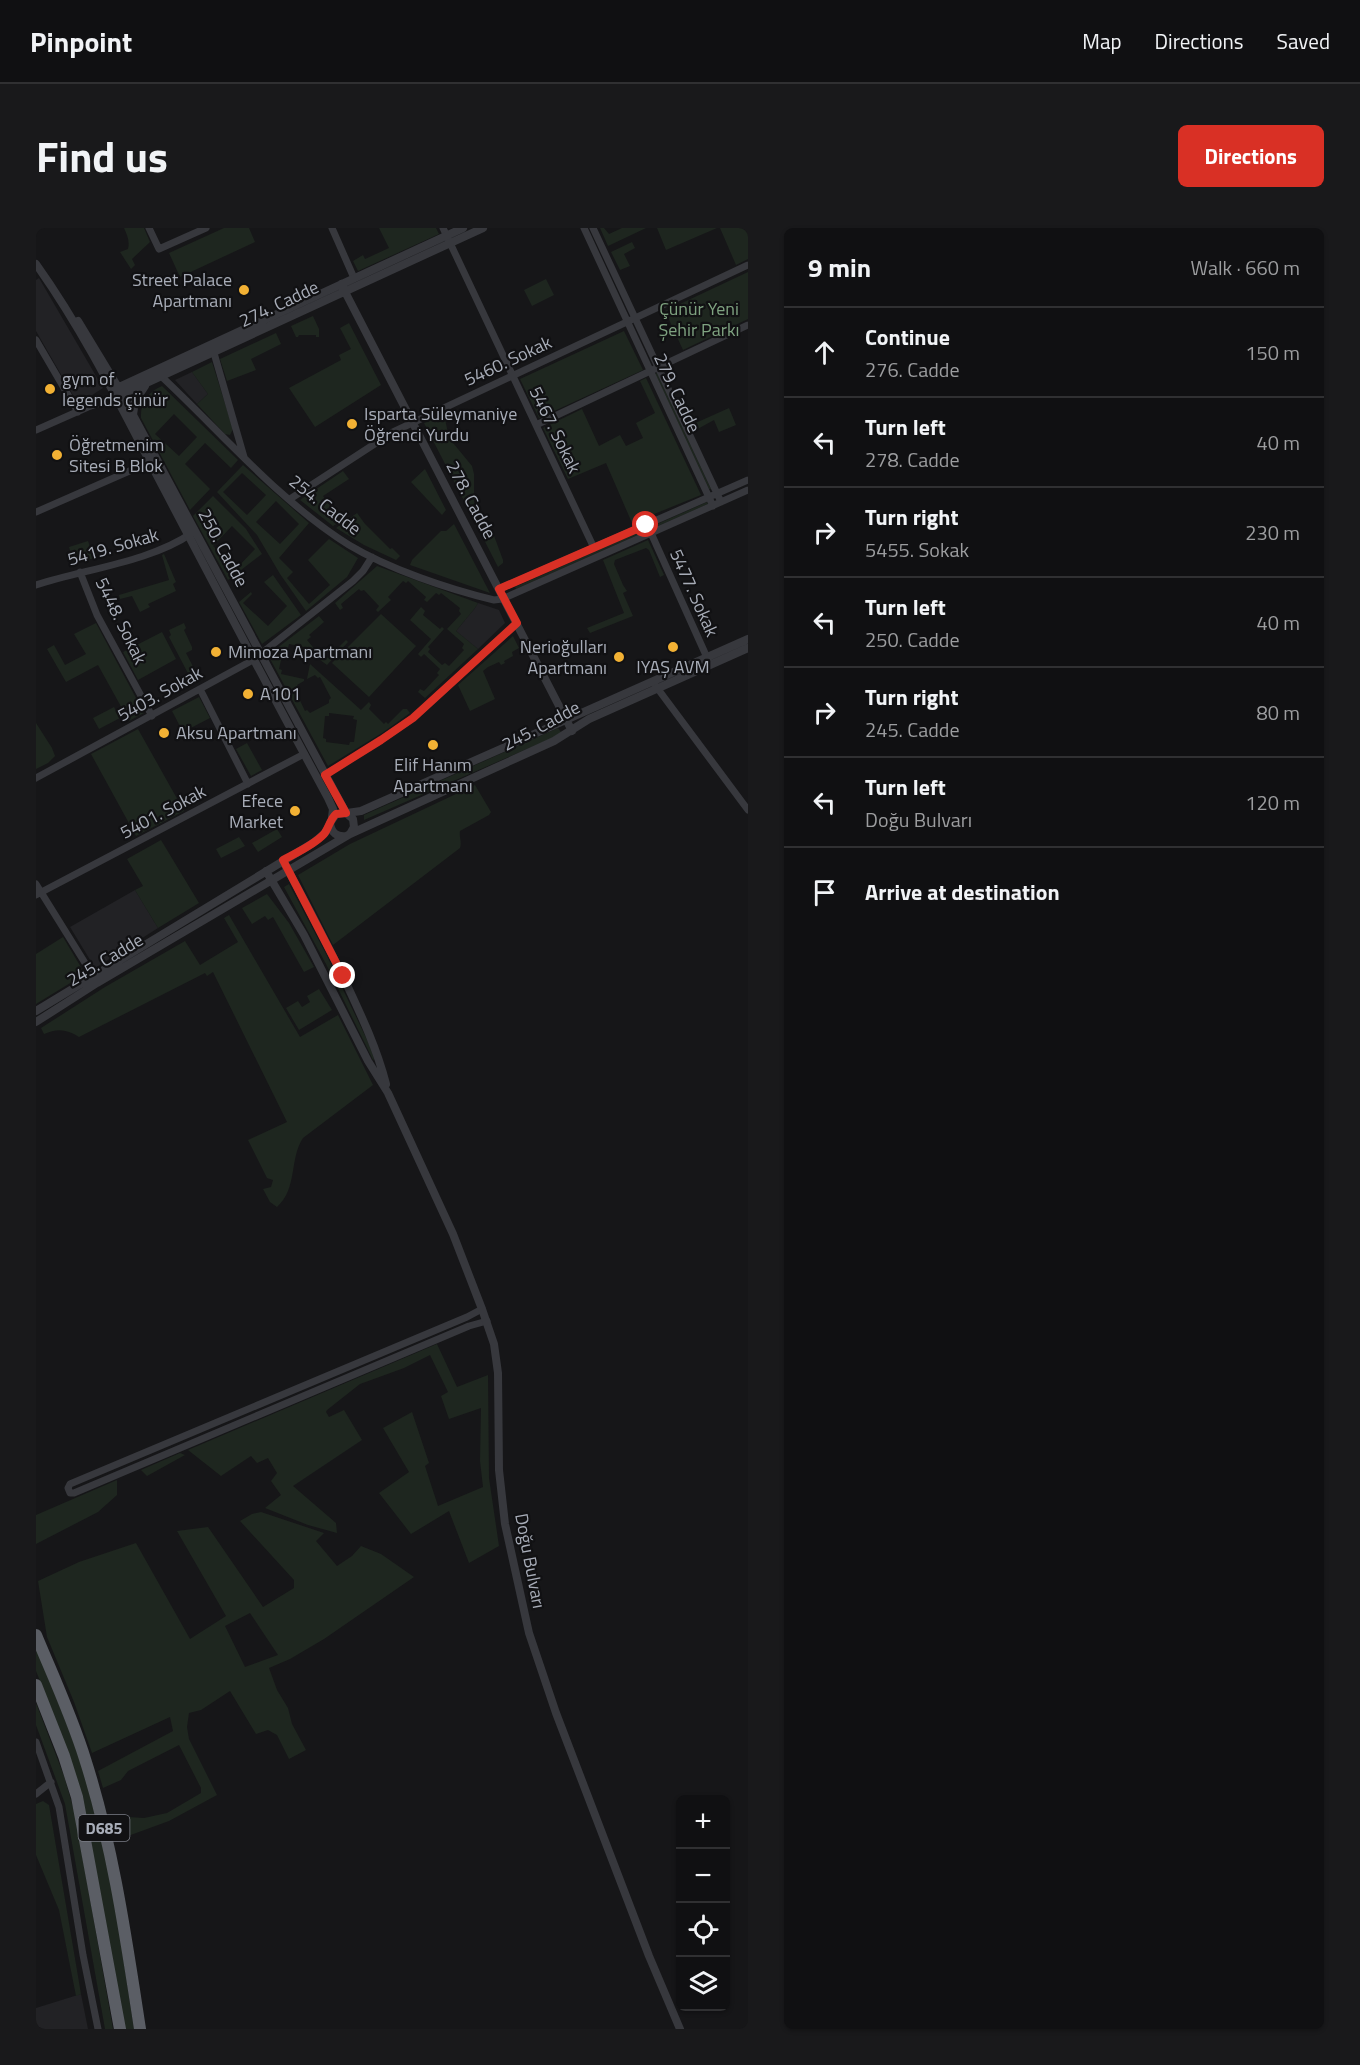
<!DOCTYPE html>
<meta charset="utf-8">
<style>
:root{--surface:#101012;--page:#19191b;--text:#f1f3f6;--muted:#9c9d9f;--line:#303032;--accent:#d93025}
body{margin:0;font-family:"Titillium Web",sans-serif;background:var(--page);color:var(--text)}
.controls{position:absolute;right:18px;bottom:18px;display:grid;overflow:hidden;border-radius:9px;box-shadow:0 2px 4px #0004}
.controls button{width:54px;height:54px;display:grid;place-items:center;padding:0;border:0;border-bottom:2px solid var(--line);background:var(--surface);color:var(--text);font:30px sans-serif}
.stop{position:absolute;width:18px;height:18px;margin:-14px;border:4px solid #d93025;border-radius:50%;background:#fff}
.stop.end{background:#d93025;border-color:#fff;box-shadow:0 2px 6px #0008}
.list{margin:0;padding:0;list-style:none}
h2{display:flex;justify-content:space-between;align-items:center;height:78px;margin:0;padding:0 24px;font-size:26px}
h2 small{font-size:20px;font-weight:400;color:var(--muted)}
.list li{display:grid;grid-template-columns:39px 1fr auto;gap:18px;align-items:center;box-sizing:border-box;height:90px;padding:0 24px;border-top:2px solid var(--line)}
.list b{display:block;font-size:22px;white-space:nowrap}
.list p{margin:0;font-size:20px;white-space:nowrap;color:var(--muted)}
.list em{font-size:20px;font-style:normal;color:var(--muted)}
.icon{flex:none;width:33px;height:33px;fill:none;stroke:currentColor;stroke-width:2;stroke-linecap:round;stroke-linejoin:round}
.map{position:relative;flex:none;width:712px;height:1801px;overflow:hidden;border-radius:9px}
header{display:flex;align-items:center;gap:36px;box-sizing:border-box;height:84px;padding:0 30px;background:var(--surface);border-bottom:2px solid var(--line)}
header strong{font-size:28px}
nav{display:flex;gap:33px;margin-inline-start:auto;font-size:21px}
.intro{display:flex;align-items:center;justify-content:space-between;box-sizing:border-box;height:144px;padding:0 36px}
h1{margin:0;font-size:42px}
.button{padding:15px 27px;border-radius:9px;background:var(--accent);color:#fff;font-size:21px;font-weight:700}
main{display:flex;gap:36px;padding:0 36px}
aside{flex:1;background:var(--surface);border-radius:9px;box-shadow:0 2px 4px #0004}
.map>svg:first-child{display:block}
.built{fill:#222225}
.green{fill:#1e261f;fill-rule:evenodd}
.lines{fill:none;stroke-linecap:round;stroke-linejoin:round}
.minor{stroke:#37383d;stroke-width:7}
.tertiary{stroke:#37383d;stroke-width:8}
.trunk{stroke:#5b5e65;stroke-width:12}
.route{stroke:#d93025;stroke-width:8}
.poi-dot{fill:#f2b134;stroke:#111113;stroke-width:2}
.labels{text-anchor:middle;stroke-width:4.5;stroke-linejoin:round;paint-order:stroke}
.shield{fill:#111113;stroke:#7b7e86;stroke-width:1.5}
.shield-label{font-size:16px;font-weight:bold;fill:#a8adb8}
.poi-label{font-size:18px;fill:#a8adb8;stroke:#111113;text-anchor:start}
.street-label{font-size:18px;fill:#a8adb8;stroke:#111113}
.park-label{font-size:18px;fill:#7fa381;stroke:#111113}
</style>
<header>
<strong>Pinpoint</strong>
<nav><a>Map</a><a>Directions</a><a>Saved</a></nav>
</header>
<div class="intro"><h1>Find us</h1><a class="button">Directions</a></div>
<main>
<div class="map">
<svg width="712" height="1801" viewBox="0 0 712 1801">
<rect width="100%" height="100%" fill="#161618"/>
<path class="built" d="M 3,50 L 67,160 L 42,176 L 0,103 L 0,52 Z
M 156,144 L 172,166 L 161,176 L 139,152 Z
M 442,375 L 463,382 L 469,395 L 442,421 L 420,403 L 439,380 Z
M 99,662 L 122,700 L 59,740 L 34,699 Z
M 45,1766 L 52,1801 L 0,1801 L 0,1780 Z"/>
<path class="green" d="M 88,0 L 108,0 L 114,14 L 96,31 L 99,37 L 95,41 L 84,24 L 92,21 C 94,13 91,7 88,0 Z
M 188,0 L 213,0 L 219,14 L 144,49 L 133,25 Z
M 343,0 L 400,0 L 403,6 L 322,43 L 317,33 L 327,27 L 329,31 L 353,20 Z
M 564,0 L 568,0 L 573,6 L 586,0 L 610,0 L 572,18 Z
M 621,0 L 681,0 L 630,22 Z
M 684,0 L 712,0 L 712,31 L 700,37 Z
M 596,14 L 599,20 L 588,26 L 594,38 L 584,42 L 575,24 Z
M 712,44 L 712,91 L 647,122 L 629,83 Z
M 510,51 L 518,67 L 496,78 L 488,62 Z
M 277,88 L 283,101 L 283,109 L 280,109 L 280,107 L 263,107 L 262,109 L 260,109 L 255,98 Z
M 313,95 L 345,157 L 279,199 L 253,160 L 305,132 L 303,127 L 315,121 L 304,100 Z
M 588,103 L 607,142 L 503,190 L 484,151 Z
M 240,105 L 245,116 L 215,131 L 220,142 L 191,153 L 184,131 Z
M 176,134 L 197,201 L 194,207 L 189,206 L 161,176 L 172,166 L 156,144 Z
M 621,145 L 675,261 L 673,261 L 619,146 Z
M 610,150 L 665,267 L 596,295 L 570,235 L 532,251 L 507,200 L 546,181 L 563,218 L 584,207 L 590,218 L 607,210 L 600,195 L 619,185 L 604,153 Z
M 126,158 L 202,232 L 195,240 L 169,215 L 149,236 L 174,261 L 154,282 L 105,190 C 104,175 112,164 126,158 ZM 138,186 L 161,209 L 143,228 L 119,206 Z
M 693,180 L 700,197 L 683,204 L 678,192 L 658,203 L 655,197 Z
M 408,186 L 413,210 L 436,238 L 438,246 L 438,274 L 454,297 L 467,332 L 467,335 L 462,339 L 388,195 Z
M 207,237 L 273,295 L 243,330 L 257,344 L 251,350 L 273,376 L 294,357 L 272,332 L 293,311 L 322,330 L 311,349 L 270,383 L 244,346 L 221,307 L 181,264 ZM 206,245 L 230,267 L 211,287 L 187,264 ZM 240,273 L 263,296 L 244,316 L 220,294 Z
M 389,241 L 410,282 L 406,287 L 375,254 Z
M 307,243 L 313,251 L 287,268 L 294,278 L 292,280 L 302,295 L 297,298 L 264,272 Z
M 177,268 L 210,301 L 226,326 L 192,352 L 157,288 ZM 196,298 L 219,321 L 200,341 L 177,318 Z
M 671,274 L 672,276 L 480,361 L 479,359 Z
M 321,285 L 329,296 L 354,321 L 356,320 L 364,328 L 360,332 L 328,317 L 300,300 Z
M 418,296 L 454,365 L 374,337 L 376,332 L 405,303 L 410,303 Z
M 612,312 L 628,347 L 624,349 L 613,322 L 610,320 L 579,332 L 578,336 L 587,357 L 591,363 L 587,365 L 597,388 L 554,405 L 551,400 L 588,385 L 567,332 Z
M 52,313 L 58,330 L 38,336 L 33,319 Z
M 128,326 L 140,354 L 137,356 L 140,363 L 112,376 L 114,379 L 104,384 L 96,368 L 84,371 L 83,367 L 133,352 L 126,327 Z
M 341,338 L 442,375 L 439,380 L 420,403 L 442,421 L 389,470 L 382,464 L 384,461 L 388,463 L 403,447 L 401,445 L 404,441 L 388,426 L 385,429 L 382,426 L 395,411 L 374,392 L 385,379 L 389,383 L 387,387 L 404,401 L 406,399 L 408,401 L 392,419 L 394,421 L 392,424 L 406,437 L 409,435 L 413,438 L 428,422 L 426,420 L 428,416 L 411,401 L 425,386 L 423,383 L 424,380 L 405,365 L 403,367 L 400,365 L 391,374 L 388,372 L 390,369 L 372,353 L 370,355 L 367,353 L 352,369 L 355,372 L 342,384 L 340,382 L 343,378 L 328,362 L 325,363 L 323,361 L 305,376 L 307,380 L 304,382 L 299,375 Z
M 237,347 L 265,387 L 226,416 L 203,374 L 215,364 L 216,366 L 207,375 L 232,398 L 251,378 L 228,354 Z
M 345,386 L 380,418 L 333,469 L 296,435 Z
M 283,388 L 288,394 L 273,407 L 275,409 L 271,412 L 286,430 L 289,428 L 292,430 L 310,412 L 312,414 L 291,437 L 273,424 L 274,420 L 253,416 L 252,420 L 248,419 L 243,441 L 246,442 L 245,446 L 268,451 L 268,453 L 261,457 L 262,460 L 259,462 L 269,483 L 271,482 L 274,485 L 293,475 L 293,472 L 295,470 L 284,449 L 282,450 L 279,447 L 271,451 L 274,436 L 325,482 L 333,474 L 335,477 L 333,481 L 348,496 L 350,494 L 352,496 L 367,481 L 371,481 L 374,485 L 346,505 L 292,538 L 232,427 ZM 293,485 L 318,488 L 317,491 L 321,492 L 318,514 L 314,514 L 313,517 L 290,514 L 290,511 L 287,510 L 289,488 L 293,488 Z
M 60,395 L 108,485 L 93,493 L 62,437 L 30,454 L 11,421 L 18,417 L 29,437 L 50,426 L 38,406 Z
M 148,395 L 150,400 L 148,402 L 156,419 L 156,422 L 150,425 L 163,450 L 156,453 L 133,409 L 135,407 L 133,402 Z
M 126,404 L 140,431 L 102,452 L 87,424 Z
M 477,408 L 483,420 L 476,424 L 477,428 L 468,433 L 469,435 L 465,437 L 463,434 L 452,439 L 447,443 L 459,471 L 434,483 L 422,457 Z
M 163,469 L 174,490 L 147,504 L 136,483 Z
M 78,479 L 84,490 L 63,501 L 57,490 Z
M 0,495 L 16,520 L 19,528 L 12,535 L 0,541 Z
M 522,500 L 525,504 L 523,507 L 328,592 L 328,587 Z
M 102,501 L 148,583 L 100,608 L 55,526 Z
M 211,515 L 226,542 L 215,548 L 200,521 Z
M 439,557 L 455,584 L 453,587 L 424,603 C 423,609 426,614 424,620 L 297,717 L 262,647 L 314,616 Z
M 241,601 L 246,609 L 222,624 L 216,615 Z
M 203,609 L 209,618 L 185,630 L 180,621 Z
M 125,612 L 163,675 L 122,700 L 99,662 L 107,658 L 91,631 Z
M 253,656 L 290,726 L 334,818 L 338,831 L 337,832 L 290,736 L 248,659 Z
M 231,666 L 253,695 L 278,739 L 268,744 L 237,689 L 232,692 L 229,688 L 216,696 L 206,680 Z
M 193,687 L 264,809 L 302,787 L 337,857 L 267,910 C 253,931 262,960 241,979 L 234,974 L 227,961 L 235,959 L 237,952 L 231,950 L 212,912 L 251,894 L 177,744 L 171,748 L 169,745 L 43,809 C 31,801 21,800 8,806 L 5,800 L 69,759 L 149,713 L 164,737 L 202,714 L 188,690 Z
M 27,709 L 49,746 L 0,776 L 0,726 Z
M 283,761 L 296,782 L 263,802 L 250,780 L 262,773 L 266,779 L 274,774 L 271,768 Z
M 401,1116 L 421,1159 L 452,1147 L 453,1250 L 463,1318 L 433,1335 L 413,1283 L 375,1306 L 343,1265 L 373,1244 L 347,1200 L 376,1184 L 393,1235 L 389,1238 L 402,1278 L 447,1259 L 444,1233 L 445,1180 L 413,1191 L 405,1168 L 412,1164 L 394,1127 L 368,1140 L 324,1156 L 291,1182 L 290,1184 L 293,1189 L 308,1182 L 326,1212 L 257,1258 L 300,1295 L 301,1305 L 272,1297 L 229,1280 L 245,1267 L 235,1253 L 241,1245 L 232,1230 L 221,1235 L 215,1228 L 185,1248 L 152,1222 Z
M 144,1225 L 149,1227 L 111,1248 L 105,1242 Z
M 81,1252 L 81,1267 L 62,1284 L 0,1316 L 0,1287 Z
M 225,1284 L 288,1305 L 280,1313 L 301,1338 L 316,1328 L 325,1318 L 345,1326 L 378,1349 L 288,1411 L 254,1431 L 233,1440 L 241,1462 L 252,1480 L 256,1496 L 270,1522 L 253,1531 L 241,1507 L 232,1502 L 220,1506 L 194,1463 L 165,1482 L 153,1485 L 151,1499 L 153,1511 L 181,1567 L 133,1593 L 81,1612 L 76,1588 L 108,1590 L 131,1585 L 165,1565 L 165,1560 L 143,1517 L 92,1543 L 85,1552 L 67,1560 L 62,1543 L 137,1503 L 134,1489 L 56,1525 L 38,1474 L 11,1409 L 2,1353 L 43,1334 L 100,1315 L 154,1411 L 190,1388 L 141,1303 L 172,1299 L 227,1379 L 258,1360 L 258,1352 L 204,1293 L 216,1286 ZM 214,1385 L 242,1427 L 209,1439 L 189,1398 Z
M 0,1420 C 22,1474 45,1527 59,1584 C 78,1655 87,1729 98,1801 L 89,1801 L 49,1583 L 23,1500 L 0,1443 Z
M 0,1475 L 28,1548 L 39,1586 L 77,1801 L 69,1801 L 29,1576 L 0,1497 Z
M 7,1573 L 13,1577 L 45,1766 L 40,1768 L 23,1682 L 0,1627 L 0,1576 Z"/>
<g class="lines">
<path class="minor" d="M 113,0 L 123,21 L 170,0
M 296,0 L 318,50
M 407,0 L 558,320
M 548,0 L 677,278
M 557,0 L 685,274
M 0,112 L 42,184
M 178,125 L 208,229
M 126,149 C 185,204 244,274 313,317 C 353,341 412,361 458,372 L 466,371 L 712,262
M 500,197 L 712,97
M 0,202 L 52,179 L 80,170
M 254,271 L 357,204 L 712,37
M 0,284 L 114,234
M 615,305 L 673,434
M 44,344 L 61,387 L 116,488
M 0,357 C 49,341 114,334 156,305
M 463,361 L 712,252
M 619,457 L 712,582
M 164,461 L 212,556
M 289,547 L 345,512 L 377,490 L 481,395
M 0,550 L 217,432 L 317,353 L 327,343 L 336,329
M 0,656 L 59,751
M 0,667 L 268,526
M 446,1081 L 431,1089 L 34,1256 L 32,1260 L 34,1265 L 38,1265 L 433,1098 L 451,1093
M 0,1514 L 23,1579 L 47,1727 L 62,1801
M 0,1566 L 15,1554"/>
<path class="tertiary" d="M 0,36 C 50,106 88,185 128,261 C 182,364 236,467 292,570 L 297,581 L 296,589
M 305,56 L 536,503
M 42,93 L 82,159 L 310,585
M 79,161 L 427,0
M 82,168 L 447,0
M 97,187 L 99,173 L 109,158
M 311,585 L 325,583 L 712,411
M 314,606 L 518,513 L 553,491 L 712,420
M 249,637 C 271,676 291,716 311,757 C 326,789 341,821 350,856
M 230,643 L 268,707 L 332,833 L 352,865 L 417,1006 L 446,1081 L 458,1116 L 462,1145 L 463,1242 L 469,1296 L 493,1405 L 520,1485 L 613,1728 L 644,1801
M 0,783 L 277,615 L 289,605 L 294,596
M 0,794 L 61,755 L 314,606 L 318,599 L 317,591 L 310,585 L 300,586 L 294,595 C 295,605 301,609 310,608"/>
<path class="trunk" d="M 0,1407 C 17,1448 36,1489 49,1531 C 77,1618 90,1710 104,1801
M 0,1457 L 28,1528 L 41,1569 L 84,1801"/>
</g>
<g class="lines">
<path class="route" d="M 307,748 L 247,632 C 260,625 278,617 288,606 C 293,600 294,591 300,586 L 310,585 L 289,547 L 345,512 L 377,490 L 481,395 L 463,361 L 610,297"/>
</g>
<g class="poi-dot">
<circle cx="208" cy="62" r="6"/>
<circle cx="14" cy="161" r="6"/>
<circle cx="316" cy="196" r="6"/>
<circle cx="21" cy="227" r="6"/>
<circle cx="637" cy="419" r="6"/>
<circle cx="180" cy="424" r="6"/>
<circle cx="583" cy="429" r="6"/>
<circle cx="212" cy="466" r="6"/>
<circle cx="128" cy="505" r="6"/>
<circle cx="397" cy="517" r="6"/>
<circle cx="259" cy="583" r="6"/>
</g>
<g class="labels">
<rect class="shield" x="42.5" y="1587" width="51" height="26" rx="4.5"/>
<g class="shield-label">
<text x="68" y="1606">D685</text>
</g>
<g class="poi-label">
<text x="196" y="58" text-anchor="end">Street Palace<tspan x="196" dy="21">Apartmanı</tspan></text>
<text x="26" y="157">gym of<tspan x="26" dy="21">legends çünür</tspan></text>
<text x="328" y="192">Isparta Süleymaniye<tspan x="328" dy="21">Öğrenci Yurdu</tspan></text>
<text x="33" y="223">Öğretmenim<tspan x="33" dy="21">Sitesi B Blok</tspan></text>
<text x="571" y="425" text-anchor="end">Nerioğulları<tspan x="571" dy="21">Apartmanı</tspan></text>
<text x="192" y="430">Mimoza Apartmanı</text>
<text x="637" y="445" text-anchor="middle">IYAŞ AVM</text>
<text x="224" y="472">A101</text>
<text x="140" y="511">Aksu Apartmanı</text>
<text x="397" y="543" text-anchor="middle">Elif Hanım<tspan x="397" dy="21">Apartmanı</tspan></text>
<text x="247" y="579" text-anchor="end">Efece<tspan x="247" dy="21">Market</tspan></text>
</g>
<g class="street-label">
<text transform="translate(243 76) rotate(-25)" y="6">274. Cadde</text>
<text transform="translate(472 133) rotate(-25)" y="6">5460. Sokak</text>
<text transform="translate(641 165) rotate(65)" y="6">279. Cadde</text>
<text transform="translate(519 202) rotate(64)" y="6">5467. Sokak</text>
<text transform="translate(435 272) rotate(62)" y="6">278. Cadde</text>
<text transform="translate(289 277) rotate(38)" y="6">254. Cadde</text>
<text transform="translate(77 319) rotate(-16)" y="6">5419. Sokak</text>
<text transform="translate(187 320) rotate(62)" y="6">250. Cadde</text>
<text transform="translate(658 365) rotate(66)" y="6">5477. Sokak</text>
<text transform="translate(85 393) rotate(64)" y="6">5448. Sokak</text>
<text transform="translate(124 466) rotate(-29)" y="6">5403. Sokak</text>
<text transform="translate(505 498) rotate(-28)" y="6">245. Cadde</text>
<text transform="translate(127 584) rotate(-28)" y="6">5401. Sokak</text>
<text transform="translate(69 732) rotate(-31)" y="6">245. Cadde</text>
<text transform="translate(494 1333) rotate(79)" y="6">Doğu Bulvarı</text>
</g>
<g class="park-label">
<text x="663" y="87">Çünür Yeni<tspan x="663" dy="21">Şehir Parkı</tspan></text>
</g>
</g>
</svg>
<div class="controls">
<button>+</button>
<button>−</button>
<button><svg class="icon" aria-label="locate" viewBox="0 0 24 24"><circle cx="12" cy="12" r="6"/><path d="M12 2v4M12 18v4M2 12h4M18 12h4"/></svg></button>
<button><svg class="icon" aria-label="layers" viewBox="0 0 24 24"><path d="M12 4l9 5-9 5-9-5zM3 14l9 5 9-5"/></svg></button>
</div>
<div class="stop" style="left:610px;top:297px"></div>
<div class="stop end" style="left:307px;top:748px"></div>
</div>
<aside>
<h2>9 min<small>Walk · 660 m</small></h2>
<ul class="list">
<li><svg class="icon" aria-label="ahead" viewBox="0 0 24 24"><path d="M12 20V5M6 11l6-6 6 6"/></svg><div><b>Continue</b><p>276. Cadde</p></div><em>150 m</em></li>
<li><svg class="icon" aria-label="left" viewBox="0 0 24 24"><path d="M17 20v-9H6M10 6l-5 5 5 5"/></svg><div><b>Turn left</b><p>278. Cadde</p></div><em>40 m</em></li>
<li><svg class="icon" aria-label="right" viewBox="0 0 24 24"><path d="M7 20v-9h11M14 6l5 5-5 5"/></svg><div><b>Turn right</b><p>5455. Sokak</p></div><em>230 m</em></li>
<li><svg class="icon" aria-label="left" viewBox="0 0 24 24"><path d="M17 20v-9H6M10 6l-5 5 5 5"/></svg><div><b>Turn left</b><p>250. Cadde</p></div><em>40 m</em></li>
<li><svg class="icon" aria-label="right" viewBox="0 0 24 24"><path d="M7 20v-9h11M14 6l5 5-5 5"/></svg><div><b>Turn right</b><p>245. Cadde</p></div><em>80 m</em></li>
<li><svg class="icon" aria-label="left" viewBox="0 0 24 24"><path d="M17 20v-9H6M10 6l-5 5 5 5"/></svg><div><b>Turn left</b><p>Doğu Bulvarı</p></div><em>120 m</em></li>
<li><svg class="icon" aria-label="arrive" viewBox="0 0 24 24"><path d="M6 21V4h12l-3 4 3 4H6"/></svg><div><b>Arrive at destination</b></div></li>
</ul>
</aside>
</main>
